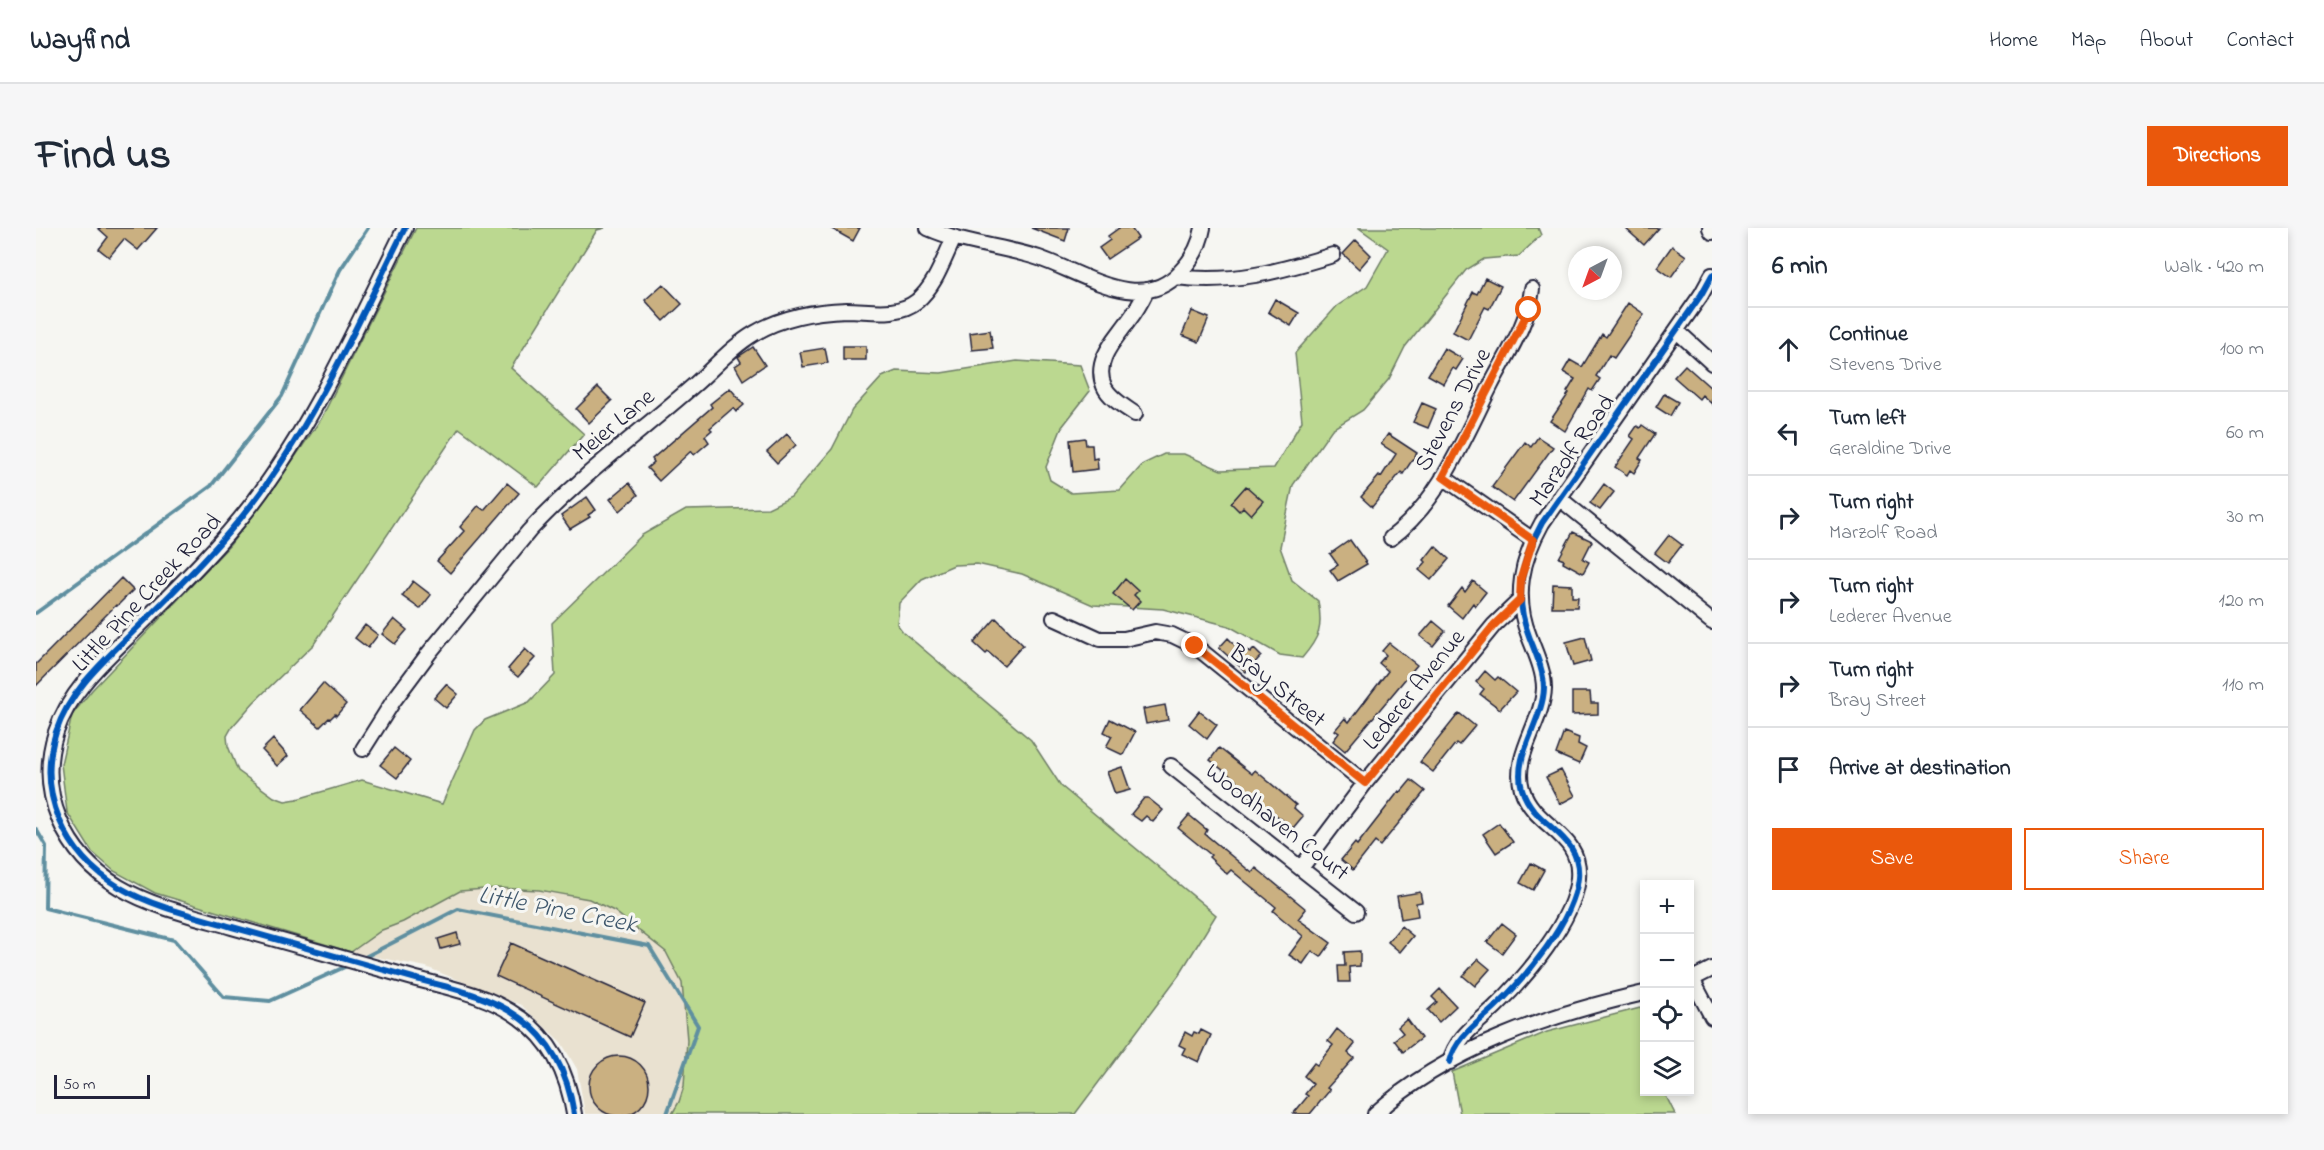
<!DOCTYPE html>
<meta charset="utf-8">
<style>
:root{--surface:#fff;--page:#f6f6f7;--text:#1f2937;--muted:#747a83;--line:#e0e1e3;--accent:#ea580c}
body{margin:0;font-family:"Indie Flower",sans-serif;background:var(--page);color:var(--text)}
.controls{position:absolute;right:18px;bottom:18px;display:grid;overflow:hidden;border-radius:0px;box-shadow:0 3px 9px #0003}
.controls button{width:54px;height:54px;display:grid;place-items:center;padding:0;border:0;border-bottom:2px solid var(--line);background:var(--surface);color:var(--text);font:30px sans-serif}
.compass{position:absolute;left:1532px;top:18px;width:54px;height:54px;border-radius:50%;background:var(--surface);box-shadow:0 3px 9px #0003;rotate:221deg}
.scale{position:absolute;left:18px;bottom:15px;width:96px;box-sizing:border-box;padding-left:6px;border:3px solid #22223b;border-top:0;font-size:16px;line-height:21px;white-space:nowrap;color:#22223b;-webkit-text-stroke:4px #f6f6f2;paint-order:stroke}
.stop{position:absolute;width:18px;height:18px;margin:-14px;border:4px solid #ea580c;border-radius:50%;background:#fff}
.stop.end{background:#ea580c;border-color:#fff;box-shadow:0 2px 6px #0008}
.list{margin:0;padding:0;list-style:none}
h2{display:flex;justify-content:space-between;align-items:center;height:78px;margin:0;padding:0 24px;font-size:26px}
h2 small{font-size:20px;font-weight:400;color:var(--muted)}
.list li{display:grid;grid-template-columns:39px 1fr auto;gap:18px;align-items:center;box-sizing:border-box;height:84px;padding:0 24px;border-top:2px solid var(--line)}
.list b{display:block;font-size:22px;white-space:nowrap}
.list p{margin:0;font-size:20px;white-space:nowrap;color:var(--muted)}
.list em{font-size:20px;font-style:normal;color:var(--muted)}
.actions{display:flex;gap:12px;padding:18px 24px}
.actions a{flex:1;padding:14px 0;border:2px solid var(--accent);border-radius:0px;text-align:center;font-size:21px;color:var(--accent)}
.actions .main{background:var(--accent);color:#fff}
.icon{flex:none;width:33px;height:33px;fill:none;stroke:currentColor;stroke-width:2;stroke-linecap:round;stroke-linejoin:round}
.map{position:relative;flex:none;width:1676px;height:886px;overflow:hidden;border-radius:0px}
header{display:flex;align-items:center;gap:36px;box-sizing:border-box;height:84px;padding:0 30px;background:var(--surface);border-bottom:2px solid var(--line)}
header strong{font-size:28px}
nav{display:flex;gap:33px;margin-inline-start:auto;font-size:21px}
.intro{display:flex;align-items:center;justify-content:space-between;box-sizing:border-box;height:144px;padding:0 36px}
h1{margin:0;font-size:42px}
.button{padding:15px 27px;border-radius:0px;background:var(--accent);color:#fff;font-size:21px;font-weight:700}
main{display:flex;gap:36px;padding:0 36px}
aside{flex:1;background:var(--surface);border-radius:0px;box-shadow:0 3px 9px #0003}
.map>svg:first-child{display:block}
.built{fill:#e9e1d0}
.green{fill:#bbd890;stroke:#6e7d66;stroke-width:1.5}
.lines{fill:none;stroke-linecap:round;stroke-linejoin:round}
.stream{stroke:#5f8fa0;stroke-width:4}
.building{fill:#cab081;stroke:#22223b;stroke-width:1.5}
.minor-casing{stroke:#22223b;stroke-width:18}
.minor{stroke:#f6f6f2;stroke-width:14}
.cycleway-casing{stroke:#f6f6f2;stroke-width:10}
.cycleway{stroke:#0057b8;stroke-width:6}
.route{stroke:#ea580c;stroke-width:8}
.labels{text-anchor:middle;stroke-width:6;stroke-linejoin:round;paint-order:stroke}
.street-label{font-size:24px;fill:#22223b;stroke:#f6f6f2}
.water-label{font-size:26px;font-style:italic;fill:#40586d;stroke:#f6f6f2}
</style>
<header>
<strong>Wayfind</strong>
<nav><a>Home</a><a>Map</a><a>About</a><a>Contact</a></nav>
</header>
<div class="intro"><h1>Find us</h1><a class="button">Directions</a></div>
<main>
<div class="map">
<svg width="1676" height="886" viewBox="0 0 1676 886">
<rect width="100%" height="100%" fill="#f6f6f2"/>
<filter id="ink" filterUnits="userSpaceOnUse"><feTurbulence type="fractalNoise" baseFrequency=".0167" numOctaves="2"/><feDisplacementMap in="SourceGraphic" scale="12" xChannelSelector="R" yChannelSelector="G"/><feConvolveMatrix kernelMatrix="1 2 1 2 8 2 1 2 1" color-interpolation-filters="sRGB"/></filter>
<g filter="url(#ink)">
<path class="built" d="M 461,660 L 503,662 L 553,671 L 578,683 L 630,724 L 646,755 L 651,812 L 648,858 L 643,874 L 636,886 L 549,886 L 541,841 L 525,814 L 485,777 L 390,739 L 315,724 L 346,702 L 367,694 L 424,663 Z"/>
<path class="green" d="M 380,0 L 569,0 L 561,2 L 475,140 L 548,206 L 502,259 L 423,200 L 278,416 L 218,474 L 196,499 L 191,508 L 192,518 L 202,543 L 238,569 L 249,573 L 261,571 L 326,552 L 406,576 L 439,502 L 449,492 L 493,474 L 519,447 L 516,395 L 606,307 L 650,282 L 732,280 L 755,269 L 796,221 L 816,182 L 846,149 L 860,143 L 905,145 L 981,133 L 1044,137 L 1054,163 L 1026,199 L 1010,239 L 1014,252 L 1035,265 L 1084,262 L 1107,236 L 1128,226 L 1148,226 L 1185,242 L 1238,240 L 1266,193 L 1259,125 L 1301,78 L 1331,58 L 1352,21 L 1323,0 L 1502,0 L 1505,7 L 1483,28 L 1448,31 L 1430,42 L 1369,119 L 1353,151 L 1327,182 L 1296,201 L 1257,257 L 1244,319 L 1256,352 L 1282,373 C 1287,399 1284,409 1266,430 L 1244,427 L 1193,398 L 1127,381 L 1057,377 L 986,346 L 941,336 L 918,337 L 886,351 L 863,375 L 861,396 L 867,404 L 995,512 L 1025,558 L 1180,687 L 1143,747 L 1039,886 L 636,886 L 643,874 L 648,858 L 651,812 L 646,755 L 630,724 L 578,683 L 553,671 L 503,662 L 461,660 L 424,663 L 367,694 L 346,702 L 315,724 L 119,665 L 78,643 L 56,624 L 31,584 L 25,536 L 36,487 L 56,462 L 194,317 L 237,261 L 285,191 Z
M 1608,779 L 1608,864 L 1628,864 L 1639,886 L 1424,886 L 1416,844 L 1511,804 Z"/>
<g class="lines">
<path class="stream" d="M 0,385 L 175,258 L 246,168 L 304,42 L 332,0
M 0,601 L 10,618 L 9,680 L 138,712 L 188,769 L 234,773 L 313,737
M 325,731 L 422,681 L 613,718 L 662,798 L 631,886"/>
</g>
<path class="building" d="M 62,0 L 121,0 L 102,22 L 88,11 L 73,29 L 63,21 L 72,9 Z
M 794,0 L 824,0 L 817,13 Z
M 995,0 L 1033,0 L 1029,13 Z
M 1083,0 L 1095,0 L 1102,10 L 1071,31 L 1063,20 L 1074,12 L 1072,8 Z
M 1589,0 L 1623,0 L 1608,17 Z
M 1320,12 L 1335,27 L 1323,41 L 1307,26 Z
M 1636,18 L 1650,28 L 1635,49 L 1621,39 Z
M 1449,50 L 1465,58 L 1453,81 L 1449,79 L 1432,112 L 1417,104 L 1437,64 L 1441,66 Z
M 627,56 L 646,76 L 628,93 L 609,72 Z
M 1239,71 L 1263,85 L 1255,98 L 1232,84 Z
M 1592,75 L 1608,86 L 1578,130 L 1573,127 L 1560,148 L 1564,151 L 1556,163 L 1553,161 L 1529,203 L 1514,193 L 1533,165 L 1531,164 L 1539,151 L 1527,144 L 1534,132 L 1546,139 L 1566,106 L 1570,109 Z
M 1156,83 L 1173,90 L 1163,114 L 1146,107 Z
M 954,102 L 957,120 L 936,122 L 934,105 Z
M 807,118 L 830,118 L 830,132 L 807,132 Z
M 717,119 L 729,137 L 707,152 L 699,138 L 705,134 L 702,129 Z
M 789,120 L 792,135 L 767,139 L 764,124 Z
M 1408,120 L 1427,131 L 1420,142 L 1417,140 L 1408,156 L 1392,147 Z
M 1649,137 L 1676,161 L 1676,176 L 1666,167 L 1663,171 L 1638,149 Z
M 562,159 L 576,173 L 553,195 L 540,181 Z
M 694,160 L 708,177 L 700,184 L 697,180 L 674,200 L 676,202 L 669,208 L 673,214 L 658,227 L 655,223 L 623,253 L 611,240 L 618,234 L 616,231 L 676,179 L 674,176 Z
M 1628,166 L 1642,174 L 1634,188 L 1620,179 Z
M 1386,175 L 1400,181 L 1392,200 L 1377,194 Z
M 1606,197 L 1619,206 L 1603,230 L 1606,232 L 1598,245 L 1594,242 L 1591,247 L 1579,239 L 1598,211 L 1594,208 L 1601,198 L 1604,200 Z
M 751,206 L 760,217 L 741,235 L 731,224 Z
M 1352,206 L 1381,225 L 1367,246 L 1365,244 L 1336,279 L 1325,269 L 1343,248 L 1345,249 L 1360,226 L 1345,216 Z
M 1502,209 L 1517,219 L 1477,274 L 1456,259 L 1489,214 L 1495,219 Z
M 1049,210 L 1050,217 L 1056,217 L 1057,231 L 1061,230 L 1062,241 L 1037,244 L 1034,212 Z
M 471,255 L 483,265 L 414,345 L 401,333 L 428,303 L 424,299 L 442,278 L 448,282 Z
M 593,255 L 602,267 L 584,283 L 574,271 Z
M 1568,256 L 1578,264 L 1564,282 L 1554,275 Z
M 1210,258 L 1227,273 L 1215,287 L 1207,279 L 1203,283 L 1195,275 Z
M 551,269 L 560,282 L 552,287 L 554,289 L 534,301 L 525,288 Z
M 1537,304 L 1556,313 L 1547,331 L 1553,334 L 1547,345 L 1527,334 L 1528,332 L 1523,330 Z
M 1633,307 L 1646,317 L 1632,335 L 1619,325 Z
M 1314,312 L 1331,336 L 1302,353 L 1294,342 L 1302,337 L 1294,326 Z
M 1399,318 L 1413,331 L 1395,352 L 1383,342 L 1390,334 L 1388,332 Z
M 85,350 L 97,362 L 81,378 L 80,377 L 0,458 L 0,436 Z
M 1089,351 L 1102,363 L 1098,367 L 1104,373 L 1096,382 L 1077,366 Z
M 377,353 L 395,367 L 384,381 L 366,368 Z
M 1437,353 L 1450,364 L 1439,378 L 1437,375 L 1426,390 L 1412,378 L 1426,360 L 1429,364 Z
M 1517,356 L 1536,357 L 1536,369 L 1542,369 L 1541,379 L 1516,379 Z
M 960,390 L 987,417 L 968,438 L 952,424 L 950,426 L 938,415 Z
M 358,391 L 371,402 L 359,416 L 346,406 Z
M 1397,393 L 1409,403 L 1397,418 L 1384,408 Z
M 329,397 L 342,407 L 332,420 L 319,410 Z
M 1549,409 L 1555,433 L 1537,438 L 1530,414 Z
M 1192,410 L 1201,419 L 1203,416 L 1214,425 L 1218,421 L 1225,428 L 1210,444 L 1183,420 Z
M 1353,415 L 1381,437 L 1309,523 L 1297,513 L 1303,505 L 1299,502 L 1309,490 L 1313,494 L 1352,443 L 1343,435 L 1350,427 L 1346,423 Z
M 489,421 L 499,430 L 482,449 L 472,441 Z
M 1449,443 L 1459,452 L 1462,449 L 1480,464 L 1464,481 L 1444,466 L 1448,461 L 1440,454 Z
M 287,455 L 310,476 L 300,488 L 299,486 L 294,491 L 293,490 L 284,499 L 264,482 Z
M 410,456 L 422,466 L 410,480 L 398,470 Z
M 1536,464 L 1554,464 L 1555,475 L 1562,475 L 1562,486 L 1536,487 Z
M 1129,477 L 1132,492 L 1110,496 L 1107,481 Z
M 1163,483 L 1181,497 L 1171,511 L 1153,496 Z
M 1423,485 L 1439,498 L 1423,517 L 1420,515 L 1397,544 L 1384,534 Z
M 1074,491 L 1099,504 L 1087,527 L 1070,519 L 1076,508 L 1068,504 Z
M 1528,504 L 1543,510 L 1542,516 L 1550,520 L 1543,536 L 1520,526 Z
M 237,511 L 252,528 L 241,538 L 226,522 Z
M 358,520 L 374,533 L 361,550 L 344,537 Z
M 1183,520 L 1216,546 L 1219,542 L 1260,577 L 1258,580 L 1267,588 L 1257,600 L 1205,561 L 1207,558 L 1174,532 Z
M 1086,539 L 1094,562 L 1079,566 L 1071,544 Z
M 1525,542 L 1539,568 L 1524,576 L 1510,549 Z
M 1375,552 L 1389,563 L 1344,618 L 1339,614 L 1317,642 L 1305,632 L 1319,615 L 1321,617 L 1363,563 L 1365,564 Z
M 1108,570 L 1112,570 L 1127,582 L 1117,594 L 1110,588 L 1105,593 L 1095,586 Z
M 1153,587 L 1171,602 L 1169,606 L 1216,645 L 1220,640 L 1270,681 L 1262,691 L 1295,715 L 1285,729 L 1276,723 L 1267,736 L 1253,727 L 1267,708 L 1237,683 L 1240,679 L 1195,642 L 1191,646 L 1173,629 L 1175,627 L 1142,600 Z
M 1463,595 L 1477,614 L 1460,625 L 1447,606 Z
M 1495,635 L 1508,642 L 1497,662 L 1484,655 Z
M 1384,664 L 1386,674 L 1380,675 L 1382,688 L 1365,691 L 1361,668 Z
M 1466,695 L 1480,706 L 1466,725 L 1451,714 Z
M 1365,698 L 1377,708 L 1364,724 L 1352,714 Z
M 421,705 L 424,716 L 405,721 L 402,711 Z
M 475,715 L 609,775 L 594,809 L 460,748 Z
M 1324,723 L 1324,738 L 1313,739 L 1314,754 L 1303,754 L 1302,738 L 1309,738 L 1308,724 Z
M 1442,731 L 1454,741 L 1439,758 L 1427,748 Z
M 1404,761 L 1420,778 L 1403,794 L 1392,782 L 1401,774 L 1396,769 Z
M 1371,791 L 1385,810 L 1367,824 L 1358,812 L 1367,805 L 1362,799 Z
M 1301,801 L 1319,816 L 1312,825 L 1318,830 L 1291,860 L 1294,862 L 1274,886 L 1257,886 L 1272,868 L 1269,866 L 1277,856 L 1268,848 L 1278,835 L 1281,837 L 1297,817 L 1292,813 Z
M 1165,802 L 1175,807 L 1163,834 L 1146,826 L 1149,820 L 1143,817 L 1149,804 L 1156,808 L 1158,804 L 1163,806 Z
M553 858a30 30 0 1 1 60 0a30 30 0 1 1-60 0Z"/>
<g class="lines">
<defs>
<path id="minor" d="M 369,0 C 322,94 280,192 216,276 C 182,320 141,360 102,399 C 71,430 34,461 20,504 C 0,565 29,627 83,659 C 117,679 158,688 196,699 C 257,716 317,733 377,750 C 414,760 453,767 484,790 C 517,813 532,847 538,886
M 892,0 C 928,16 966,18 1003,30 C 1047,45 1105,87 1144,44 C 1156,32 1164,17 1167,0
M 1674,0 L 1676,4
M 1139,49 C 1198,56 1241,44 1297,27
M 1641,103 L 1676,135
M 1099,186 C 1089,179 1073,170 1068,158 C 1057,132 1080,111 1093,92 C 1100,83 1105,74 1110,64
M 1407,249 L 1497,312
M 1523,270 L 1676,394
M 1355,310 C 1403,274 1428,210 1455,157 C 1471,126 1492,96 1496,61
M 1018,390 L 1064,411 L 1088,411 L 1119,404 L 1136,407 L 1159,418 L 1329,555
M 327,521 L 358,472 L 393,425 L 493,303 C 543,249 602,206 657,158 C 677,141 695,119 719,105 C 746,89 779,83 811,82 C 834,82 861,89 881,73 C 900,57 907,32 918,10
M 1135,538 L 1320,684
M 1265,640 L 1329,555 L 1458,397 L 1484,372
M 1656,751 L 1676,789
M 1654,752 L 1676,741
M 1414,834 C 1420,809 1441,796 1459,779 C 1489,750 1538,693 1542,650 C 1546,605 1498,600 1486,561 C 1476,527 1507,494 1508,460 C 1508,443 1499,424 1493,408 C 1477,368 1486,331 1506,295 L 1665,67 L 1676,47
M 1339,886 C 1411,820 1515,786 1608,765"/>
</defs>
<use href="#minor" class="minor-casing"/>
<use href="#minor" class="minor"/>
<defs>
<path id="cycleway" d="M 369,0 C 322,94 280,192 216,276 C 182,320 141,360 102,399 C 71,430 34,461 20,504 C 0,565 29,627 83,659 C 117,679 158,688 196,699 C 257,716 317,733 377,750 C 414,760 453,767 484,790 C 517,813 532,847 538,886
M 1414,834 C 1420,809 1441,796 1459,779 C 1489,750 1538,693 1542,650 C 1546,605 1498,600 1486,561 C 1476,527 1507,494 1508,460 C 1508,443 1499,424 1493,408 C 1477,368 1486,331 1506,295 L 1665,67 L 1676,47"/>
</defs>
<use href="#cycleway" class="cycleway-casing"/>
<use href="#cycleway" class="cycleway"/>
</g>
</g>
<g class="lines" filter="url(#ink)">
<path class="route" d="M 1159,418 L 1329,555 L 1458,397 L 1484,372 L 1485,350 L 1497,312 L 1407,249 L 1493,82"/>
</g>
<g class="labels">
<g class="street-label">
<text transform="translate(1416 181) rotate(-62)" y="8">Stevens Drive</text>
<text transform="translate(577 196) rotate(-40)" y="8">Meier Lane</text>
<text transform="translate(1535 222) rotate(-55)" y="8">Marzolf Road</text>
<text transform="translate(110 364) rotate(-47)" y="8">Little Pine Creek Road</text>
<text transform="translate(1242 457) rotate(39)" y="8">Bray Street</text>
<text transform="translate(1377 461) rotate(-51)" y="8">Lederer Avenue</text>
<text transform="translate(1242 593) rotate(38)" y="8">Woodhaven Court</text>
</g>
<g class="water-label">
<text transform="translate(522 680) rotate(11)" y="9">Little Pine Creek</text>
</g>
</g>
</svg>
<div class="controls">
<button>+</button>
<button>−</button>
<button><svg class="icon" aria-label="locate" viewBox="0 0 24 24"><circle cx="12" cy="12" r="6"/><path d="M12 2v4M12 18v4M2 12h4M18 12h4"/></svg></button>
<button><svg class="icon" aria-label="layers" viewBox="0 0 24 24"><path d="M12 4l9 5-9 5-9-5zM3 14l9 5 9-5"/></svg></button>
</div>
<svg class="compass" viewBox="-18 -18 36 36"><path d="M0-13l5 13h-10z" fill="#e53935"/><path d="M0 13l5-13h-10z" fill="#747a83"/></svg>
<div class="scale">50 m</div>
<div class="stop" style="left:1493px;top:82px"></div>
<div class="stop end" style="left:1159px;top:418px"></div>
</div>
<aside>
<h2>6 min<small>Walk · 420 m</small></h2>
<ul class="list">
<li><svg class="icon" aria-label="ahead" viewBox="0 0 24 24"><path d="M12 20V5M6 11l6-6 6 6"/></svg><div><b>Continue</b><p>Stevens Drive</p></div><em>100 m</em></li>
<li><svg class="icon" aria-label="left" viewBox="0 0 24 24"><path d="M17 20v-9H6M10 6l-5 5 5 5"/></svg><div><b>Turn left</b><p>Geraldine Drive</p></div><em>60 m</em></li>
<li><svg class="icon" aria-label="right" viewBox="0 0 24 24"><path d="M7 20v-9h11M14 6l5 5-5 5"/></svg><div><b>Turn right</b><p>Marzolf Road</p></div><em>30 m</em></li>
<li><svg class="icon" aria-label="right" viewBox="0 0 24 24"><path d="M7 20v-9h11M14 6l5 5-5 5"/></svg><div><b>Turn right</b><p>Lederer Avenue</p></div><em>120 m</em></li>
<li><svg class="icon" aria-label="right" viewBox="0 0 24 24"><path d="M7 20v-9h11M14 6l5 5-5 5"/></svg><div><b>Turn right</b><p>Bray Street</p></div><em>110 m</em></li>
<li><svg class="icon" aria-label="arrive" viewBox="0 0 24 24"><path d="M6 21V4h12l-3 4 3 4H6"/></svg><div><b>Arrive at destination</b></div></li>
</ul>
<div class="actions"><a class="main">Save</a><a>Share</a></div>
</aside>
</main>
